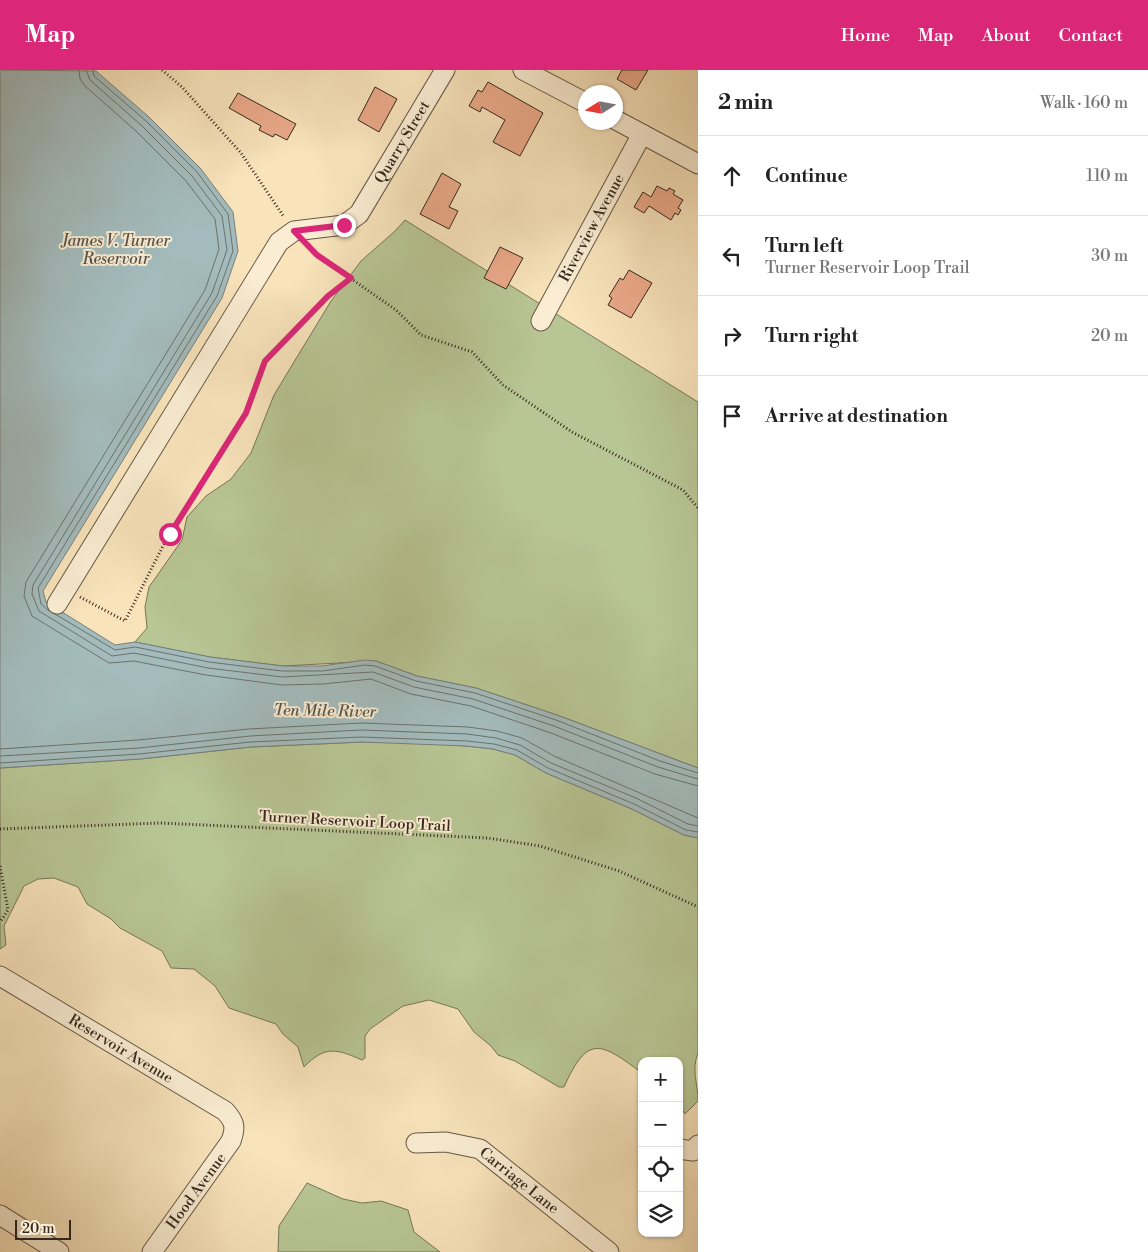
<!DOCTYPE html>
<meta charset="utf-8">
<style>
:root{--surface:#fff;--page:#f2f2f2;--text:#222;--muted:#767676;--line:#e0e0e0;--accent:#db2777}
body{margin:0;font-family:"Libre Bodoni",serif;background:var(--page);color:var(--text)}
.controls{position:absolute;right:15px;bottom:15px;display:grid;overflow:hidden;border-radius:10px;box-shadow:0 1px 4px #0004}
.controls button{width:45px;height:45px;display:grid;place-items:center;padding:0;border:0;border-bottom:1px solid var(--line);background:var(--surface);color:var(--text);font:25px sans-serif}
.compass{position:absolute;left:578px;top:15px;width:45px;height:45px;border-radius:50%;background:var(--surface);box-shadow:0 1px 4px #0004;rotate:259deg}
.scale{position:absolute;left:15px;bottom:12px;width:56px;box-sizing:border-box;padding-left:5px;border:2px solid #35281d;border-top:0;font-size:14px;line-height:18px;white-space:nowrap;color:#35281d;-webkit-text-stroke:4px #faedd3;paint-order:stroke}
.stop{position:absolute;width:15px;height:15px;margin:-11px;border:4px solid #db2777;border-radius:50%;background:#fff}
.stop.end{background:#db2777;border-color:#fff;box-shadow:0 1px 5px #0008}
.list{margin:0;padding:0;list-style:none}
h2{display:flex;justify-content:space-between;align-items:center;height:65px;margin:0;padding:0 20px;font-size:21px}
h2 small{font-size:16px;font-weight:400;color:var(--muted)}
.list li{display:grid;grid-template-columns:32px 1fr auto;gap:15px;align-items:center;box-sizing:border-box;height:80px;padding:0 20px;border-top:1px solid var(--line)}
.list b{display:block;font-size:19px;white-space:nowrap}
.list p{margin:0;font-size:16px;white-space:nowrap;color:var(--muted)}
.list em{font-size:16px;font-style:normal;color:var(--muted)}
.icon{flex:none;width:28px;height:28px;fill:none;stroke:currentColor;stroke-width:2;stroke-linecap:round;stroke-linejoin:round}
.map{position:relative;flex:none;width:698px;height:1182px;overflow:hidden}
header{display:flex;align-items:center;gap:30px;box-sizing:border-box;height:70px;padding:0 25px;background:var(--accent);color:#fff}
header strong{font-size:24px}
nav{display:flex;gap:28px;margin-inline-start:auto;font-size:18px}
main{display:flex}
aside{flex:1;background:var(--surface)}
.map>svg:first-child{display:block}
.green{fill:#b8c594;stroke:#767658}
.water{fill:#a3bbbc;stroke:#77807c}
.lines{fill:none;stroke-linecap:round;stroke-linejoin:round}
.shore{stroke:#6c726c;stroke-width:1}
.building{fill:#eaa989;stroke:#35281d}
.minor-casing{stroke:#665744;stroke-width:21}
.path{stroke:#35281d;stroke-width:3;stroke-dasharray:1 2.5;stroke-linecap:butt}
.minor{stroke:#faedd3;stroke-width:19}
.route{stroke:#db2777;stroke-width:6}
.labels{text-anchor:middle;stroke-width:4;stroke-linejoin:round;paint-order:stroke}
.street-label{font-size:15px;fill:#35281d;stroke:#faedd3}
.water-label{font-size:16px;font-style:italic;fill:#56544d;stroke:#faedd3}
</style>
<header>
<strong>Map</strong>
<nav><a>Home</a><a>Map</a><a>About</a><a>Contact</a></nav>
</header>
<main>
<div class="map">
<svg width="698" height="1182" viewBox="0 0 698 1182">
<rect width="100%" height="100%" fill="#f8e3bb"/>
<filter id="stains"><feTurbulence type="fractalNoise" baseFrequency=".004" numOctaves="4"/><feColorMatrix values="0 0 0 0 .2 0 0 0 0 .09 0 0 0 0 .02 0 0 0 .5 -.17"/></filter>
<radialGradient id="worn" r=".72"><stop offset=".6" stop-color="#630" stop-opacity="0"/><stop offset="1" stop-color="#630" stop-opacity=".3"/></radialGradient>
<path class="green" d="M 405,150 L 698,332 L 698,698 L 557,645 L 476,618 L 417,606 L 376,591 L 283,596 L 210,587 L 135,572 L 147,558 L 145,537 L 149,517 L 182,470 L 187,447 L 206,426 L 231,409 L 251,383 L 274,325 L 331,231 L 361,191 L 395,161 Z
M 385,671 L 466,676 L 493,679 L 515,685 L 546,703 L 632,739 L 684,765 L 698,768 L 698,983 C 691,1000 698,1013 698,1031 L 685,1044 L 679,1035 L 679,991 L 642,991 L 642,1003 C 600,972 588,964 564,1017 L 559,1017 L 515,991 L 498,985 L 491,976 L 474,962 L 458,939 L 429,930 L 403,936 L 370,959 L 365,966 L 365,988 L 362,990 C 337,979 325,975 304,997 L 298,977 L 283,964 L 276,954 L 229,938 L 215,916 L 194,899 L 171,898 L 162,881 L 120,858 L 111,849 L 87,834 L 78,817 L 54,808 L 38,809 L 24,816 L 4,856 L 6,875 L 0,879 L 0,698 L 140,689 L 251,677 Z
M 307,1113 L 343,1129 L 362,1133 L 381,1131 L 408,1140 L 414,1162 L 440,1182 L 278,1182 L 279,1156 Z"/>
<path class="water" d="M 0,0 L 96,1 L 149,47 L 201,99 L 233,142 L 238,181 L 222,228 L 43,521 L 46,532 L 115,575 L 135,572 L 210,587 L 283,596 L 321,596 L 365,590 L 376,591 L 417,606 L 476,618 L 557,645 L 698,698 L 698,768 L 684,765 L 632,739 L 546,703 L 515,685 L 493,679 L 466,676 L 362,672 L 251,677 L 140,689 L 0,698 Z"/>
<g class="lines">
<path class="shore" d="M 79,0 L 80,9 L 85,16 L 136,61 L 186,111 L 215,149 L 219,179 L 205,220 L 26,512 L 24,526 L 32,546 L 109,593 L 134,591 L 206,605 L 282,615 L 323,614 L 371,609 L 411,624 L 471,636 L 551,663 L 655,704 L 698,716
M 86,0 L 90,10 L 141,55 L 192,106 L 222,146 L 227,180 L 212,223 L 33,515 L 32,524 L 39,541 L 112,586 L 134,583 L 208,598 L 282,607 L 373,602 L 414,617 L 473,629 L 554,656 L 658,697 L 698,709
M 49,541 L 41,534 L 38,518 L 217,226 L 233,181 L 228,144 L 197,102 L 146,51 L 94,6 L 93,0
M 55,544 L 115,580 L 135,577 L 209,592 L 282,601 L 322,601 L 365,595 L 375,596 L 416,611 L 475,623 L 556,650 L 660,691 L 698,703
M 0,679 L 138,670 L 249,659 L 361,653 L 468,657 L 497,661 L 522,668 L 554,686 L 698,748
M 0,686 L 139,678 L 250,666 L 361,660 L 467,664 L 496,668 L 520,675 L 551,693 L 636,728 L 688,754 L 698,756
M 0,693 L 139,684 L 250,672 L 361,667 L 467,671 L 494,674 L 517,680 L 548,698 L 634,734 L 686,760 L 698,762"/>
</g>
<path class="building" d="M 622,0 L 648,0 L 636,20 L 617,9 Z
M 488,12 L 543,43 L 520,86 L 493,72 L 505,50 L 482,37 L 480,42 L 469,36 L 478,20 L 482,22 Z
M 375,17 L 397,29 L 379,62 L 358,50 Z
M 238,23 L 296,54 L 287,70 L 275,64 L 273,67 L 259,60 L 261,56 L 229,38 Z
M 442,103 L 461,114 L 449,137 L 458,141 L 449,159 L 420,144 Z
M 657,116 L 667,121 L 669,118 L 675,121 L 673,124 L 683,130 L 678,138 L 681,140 L 678,145 L 675,143 L 671,150 L 649,136 L 644,143 L 634,137 L 643,122 L 651,127 Z
M 500,177 L 523,188 L 506,219 L 484,208 Z
M 629,200 L 652,213 L 631,248 L 608,235 L 612,228 L 609,226 L 620,208 L 623,210 Z"/>
<g class="lines">
<defs>
<g id="minor">
<path d="M 523,0 L 586,33"/>
<path d="M 616,50 L 698,94"/>
<path id="s1" d="M 541,251 L 642,64"/>
<path id="s2" d="M 57,534 L 279,172 L 294,161 L 344,155 L 359,144 L 445,0"/>
<path id="s3" d="M 0,906 L 225,1041 C 235,1052 236,1057 231,1071 L 152,1182"/>
<path id="s4" d="M 416,1073 L 446,1072 L 480,1079 L 609,1182"/>
<path d="M 679,1079 L 693,1081 L 698,1075"/>
<path d="M 0,1145 L 59,1182"/>
</g>
</defs>
<use href="#minor" class="minor-casing"/>
<path class="path" d="M 162,0 L 182,17 L 241,83 L 284,147
M 309,177 L 317,185 L 396,240 L 421,265 L 472,282 L 503,315 L 572,362 L 683,420 L 698,438
M 80,527 L 125,551 L 169,464 L 246,343 L 265,291 L 328,226 L 351,208
M 0,759 L 160,753 L 488,768 L 540,776 L 619,801 L 698,837
M 0,796 L 8,840 L 0,852"/>
<use href="#minor" class="minor"/>
</g>
<g class="lines">
<path class="route" d="M 170,464 L 246,343 L 265,291 L 328,226 L 351,208 L 317,185 L 294,161 L 344,155"/>
</g>
<g class="labels">
<g class="street-label">
<text dy="5" stroke="none"><textPath href="#s2" startOffset="596">Quarry Street</textPath></text>
<text dy="5" stroke="none"><textPath href="#s1" startOffset="106">Riverview Avenue</textPath></text>
<text transform="translate(355 751) rotate(3)" y="5">Turner Reservoir Loop Trail</text>
<text dy="5" stroke="none"><textPath href="#s3" startOffset="141">Reservoir Avenue</textPath></text>
<text dy="5" stroke="none"><textPath href="#s4" startOffset="115">Carriage Lane</textPath></text>
<text transform="translate(196 1121) rotate(-54)" y="5">Hood Avenue</text>
</g>
<g class="water-label">
<text x="116" y="176">James V. Turner<tspan x="116" dy="18">Reservoir</tspan></text>
<text transform="translate(325 640) rotate(1)" y="6">Ten Mile River</text>
</g>
</g>
<rect width="100%" height="100%" filter="url(#stains)"/>
<rect width="100%" height="100%" fill="url(#worn)"/>
</svg>
<div class="controls">
<button>+</button>
<button>−</button>
<button><svg class="icon" aria-label="locate" viewBox="0 0 24 24"><circle cx="12" cy="12" r="6"/><path d="M12 2v4M12 18v4M2 12h4M18 12h4"/></svg></button>
<button><svg class="icon" aria-label="layers" viewBox="0 0 24 24"><path d="M12 4l9 5-9 5-9-5zM3 14l9 5 9-5"/></svg></button>
</div>
<svg class="compass" viewBox="-18 -18 36 36"><path d="M0-13l5 13h-10z" fill="#e53935"/><path d="M0 13l5-13h-10z" fill="#767676"/></svg>
<div class="scale">20 m</div>
<div class="stop" style="left:170px;top:464px"></div>
<div class="stop end" style="left:344px;top:155px"></div>
</div>
<aside>
<h2>2 min<small>Walk · 160 m</small></h2>
<ul class="list">
<li><svg class="icon" aria-label="ahead" viewBox="0 0 24 24"><path d="M12 20V5M6 11l6-6 6 6"/></svg><div><b>Continue</b></div><em>110 m</em></li>
<li><svg class="icon" aria-label="left" viewBox="0 0 24 24"><path d="M17 20v-9H6M10 6l-5 5 5 5"/></svg><div><b>Turn left</b><p>Turner Reservoir Loop Trail</p></div><em>30 m</em></li>
<li><svg class="icon" aria-label="right" viewBox="0 0 24 24"><path d="M7 20v-9h11M14 6l5 5-5 5"/></svg><div><b>Turn right</b></div><em>20 m</em></li>
<li><svg class="icon" aria-label="arrive" viewBox="0 0 24 24"><path d="M6 21V4h12l-3 4 3 4H6"/></svg><div><b>Arrive at destination</b></div></li>
</ul>
</aside>
</main>
